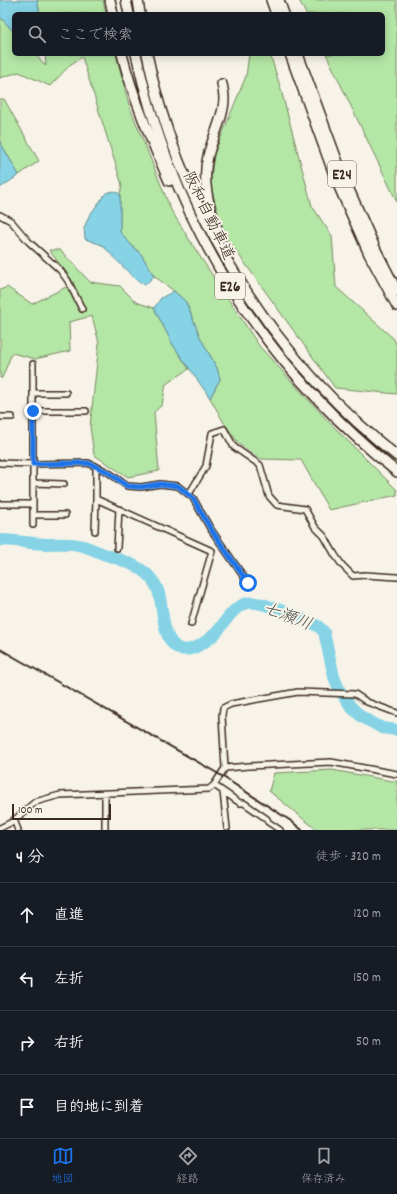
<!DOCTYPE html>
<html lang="ja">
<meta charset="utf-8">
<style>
:root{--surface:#171b24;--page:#242831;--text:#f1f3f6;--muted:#9ea1a6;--line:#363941;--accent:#1a73e8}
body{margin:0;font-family:Dekko,"Klee One",sans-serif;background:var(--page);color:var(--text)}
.scale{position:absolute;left:12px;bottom:10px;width:99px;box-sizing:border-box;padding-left:4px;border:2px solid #3b2a1e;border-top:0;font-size:11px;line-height:14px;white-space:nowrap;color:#3b2a1e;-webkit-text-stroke:3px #f7f3e8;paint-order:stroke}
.stop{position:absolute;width:12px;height:12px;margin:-9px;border:3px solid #1a73e8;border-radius:50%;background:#fff}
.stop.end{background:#1a73e8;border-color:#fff;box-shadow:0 1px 4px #0008}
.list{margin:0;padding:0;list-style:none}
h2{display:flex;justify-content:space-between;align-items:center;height:52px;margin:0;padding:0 16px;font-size:17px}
h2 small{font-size:13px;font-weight:400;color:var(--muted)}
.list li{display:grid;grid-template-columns:26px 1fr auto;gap:12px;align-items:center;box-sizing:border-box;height:64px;padding:0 16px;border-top:1px solid var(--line)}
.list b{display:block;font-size:15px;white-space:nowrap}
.list em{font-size:13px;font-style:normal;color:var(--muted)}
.icon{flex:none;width:22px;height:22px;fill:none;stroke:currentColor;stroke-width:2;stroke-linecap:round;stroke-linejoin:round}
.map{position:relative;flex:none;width:397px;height:830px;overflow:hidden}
.search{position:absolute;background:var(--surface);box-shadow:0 2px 10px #0003;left:12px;right:12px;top:12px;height:44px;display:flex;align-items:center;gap:10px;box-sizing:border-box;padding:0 14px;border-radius:6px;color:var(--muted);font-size:15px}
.sheet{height:308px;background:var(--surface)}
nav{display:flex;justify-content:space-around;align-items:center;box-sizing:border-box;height:56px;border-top:1px solid var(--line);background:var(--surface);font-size:11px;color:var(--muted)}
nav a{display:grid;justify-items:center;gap:2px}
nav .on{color:var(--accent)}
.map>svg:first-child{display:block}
.green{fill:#b4e6a6;stroke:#788862}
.water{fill:#86d3e5;stroke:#688f95}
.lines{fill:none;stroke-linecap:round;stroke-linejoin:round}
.river{stroke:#86d3e5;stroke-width:12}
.street-casing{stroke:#3b2a1e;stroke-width:8}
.highway-casing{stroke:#3b2a1e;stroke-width:12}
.street{stroke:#f7f3e8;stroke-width:5}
.highway{stroke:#f7f3e8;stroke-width:9}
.rail{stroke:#3b2a1e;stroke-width:2}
.route{stroke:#1a73e8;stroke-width:5}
.labels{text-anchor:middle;stroke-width:4;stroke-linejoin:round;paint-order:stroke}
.shield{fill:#f7f3e8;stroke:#73665b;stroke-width:1}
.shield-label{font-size:15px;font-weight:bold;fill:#3b2a1e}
.street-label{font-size:16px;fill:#3b2a1e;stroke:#f7f3e8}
.water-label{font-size:17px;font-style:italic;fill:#4e5450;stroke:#f7f3e8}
</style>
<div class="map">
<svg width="397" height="830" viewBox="0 0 397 830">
<rect width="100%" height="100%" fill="#f7f3e8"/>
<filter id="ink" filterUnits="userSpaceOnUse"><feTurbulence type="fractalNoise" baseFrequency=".025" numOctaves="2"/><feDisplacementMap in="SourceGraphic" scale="8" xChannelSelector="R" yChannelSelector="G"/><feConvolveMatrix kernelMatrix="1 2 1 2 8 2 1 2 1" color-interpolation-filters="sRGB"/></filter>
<g filter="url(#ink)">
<path class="green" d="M 37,0 L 103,0 L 106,14 L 40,14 Z
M 299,0 L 397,0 L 397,202 L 326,54 L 383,54 L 383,14 L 306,14 Z
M 0,17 L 14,32 L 14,54 L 35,54 L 46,66 L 45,54 L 116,54 L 129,105 L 171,210 L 199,255 L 260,347 L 330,423 L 397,490 L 397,495 L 329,510 L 301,460 L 261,459 L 239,444 L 224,423 L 210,398 L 220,379 L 217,368 L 201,339 L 186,302 L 174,291 L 154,276 L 141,254 L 134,248 L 120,232 L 120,194 L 122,185 L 82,57 L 71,64 L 50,86 L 19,72 L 0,78 Z
M 249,54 L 270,54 L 280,86 L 312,206 L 332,236 L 336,287 L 394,339 L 397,347 L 397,394 L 335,388 L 223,233 L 210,184 L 214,154 L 246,76 Z
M 0,99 L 4,99 L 39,161 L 19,175 L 0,142 Z
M 49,250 L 60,250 L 90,282 L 120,286 L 136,302 L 154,308 L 173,345 L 189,369 L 166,384 L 162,405 L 154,412 L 159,471 L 128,477 L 94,455 L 90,427 L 99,343 L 92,316 L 69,322 L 70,351 L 35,359 L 12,353 L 2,378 L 0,378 L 0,290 L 7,287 L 32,304 L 74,283 Z
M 332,770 L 392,781 L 397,781 L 397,830 L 317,830 L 269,791 L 274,773 Z"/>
<path class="water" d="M 0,0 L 37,0 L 40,14 L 14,14 L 14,32 L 0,17 Z
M 0,142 L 19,175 L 0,188 Z
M 114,191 L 120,194 L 120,232 L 134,248 L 141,254 L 154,276 L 145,285 L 135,279 L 102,245 L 85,239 L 84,228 L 89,216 L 106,193 Z
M 174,291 L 186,302 L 201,339 L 217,368 L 220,379 L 210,398 L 173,345 L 154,308 L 161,298 Z"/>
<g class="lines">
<path class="river" d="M 0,540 C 16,540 32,544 48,544 C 59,544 68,543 78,545 C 86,546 94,550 101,553 C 120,560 144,565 155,584 C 166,601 158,640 180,649 C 192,653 209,640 217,632 C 225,622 233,607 247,603 C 260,599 304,620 318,626 L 324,632 L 334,677 L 339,689 L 351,707 L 362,717 L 382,728 L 397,730"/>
<defs>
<path id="street" d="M 0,215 L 11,221 L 29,242 L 60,270 L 68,281 L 82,309
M 33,364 L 33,525
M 33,393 L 66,393
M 33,411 L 86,411
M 0,417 L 12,417
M 0,463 L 33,464 L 88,463 L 108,472 L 127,486 L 141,487 L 160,484 L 178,486 L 193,498 L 210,528 L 248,583
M 96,467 L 96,499 L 212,551 L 191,624
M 33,483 L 64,484
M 189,494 L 206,466 L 212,433 L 224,429 L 234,447 L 260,465 L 269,496 L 277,505 L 305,509 L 315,527 L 324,536 L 335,555 L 342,565 L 353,576 L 365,575 L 397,577
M 0,504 L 33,504
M 33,515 L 65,515
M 95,531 L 96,499
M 117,548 L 119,509
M 225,768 L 249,766 L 331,762 L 397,774
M 214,785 L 240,803 L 244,803 L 267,819 L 268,822 L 280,830
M 223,792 L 227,828
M 14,820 L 18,830
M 0,828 L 12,822 L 35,802 L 60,795 L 209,789 L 214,785 L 225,768 L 222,716 L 223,708 L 231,704 L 298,692 L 355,694 L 367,702 L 397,713
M 105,830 L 105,794"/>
<path id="highway" d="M 110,0 L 113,14
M 126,0 L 129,14
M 138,0 L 140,14
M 271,0 L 276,14
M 279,0 L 284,14
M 122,54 C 133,98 151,140 169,181
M 136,54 C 174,224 261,363 397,472
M 147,54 C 179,209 272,359 397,456
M 290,54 L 336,180 L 369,254 L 397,306
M 298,54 L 343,176 L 376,250 L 397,291
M 221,238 C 210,213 201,183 208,156 C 212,138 224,117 224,99 C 224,94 223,89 222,84"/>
</defs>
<use href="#street" class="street-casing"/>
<use href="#highway" class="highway-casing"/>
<use href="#street" class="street"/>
<use href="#highway" class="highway"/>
<path class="rail" d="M 0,649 L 217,773 L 291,821 L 302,830"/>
</g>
</g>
<g class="lines" filter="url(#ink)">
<path class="route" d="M 33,411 L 33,464 L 88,463 L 108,472 L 127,486 L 141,487 L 160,484 L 178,486 L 193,498 L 210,528 L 248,583"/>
</g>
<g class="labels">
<g class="shield">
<rect x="328" y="161" width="28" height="26" rx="3"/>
<rect x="215" y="273" width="30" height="26" rx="3"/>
</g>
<g class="shield-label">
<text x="342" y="179">E24</text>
<text x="230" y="291">E26</text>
</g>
<g class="street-label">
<text transform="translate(210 215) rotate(64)" y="6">阪和自動車道</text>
</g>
<g class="water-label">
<text transform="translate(288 615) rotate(21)" y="6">七瀬川</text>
</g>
</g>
</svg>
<div class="scale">100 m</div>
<div class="stop" style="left:248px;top:583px"></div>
<div class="stop end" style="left:33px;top:411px"></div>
<div class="search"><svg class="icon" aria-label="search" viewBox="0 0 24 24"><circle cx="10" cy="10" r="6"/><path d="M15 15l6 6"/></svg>ここで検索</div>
</div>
<section class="sheet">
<h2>4 分<small>徒歩 · 320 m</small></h2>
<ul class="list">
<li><svg class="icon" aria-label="ahead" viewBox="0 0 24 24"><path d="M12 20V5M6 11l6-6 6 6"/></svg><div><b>直進</b></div><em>120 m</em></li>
<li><svg class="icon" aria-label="left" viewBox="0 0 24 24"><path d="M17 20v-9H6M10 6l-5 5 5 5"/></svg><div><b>左折</b></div><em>150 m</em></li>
<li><svg class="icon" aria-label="right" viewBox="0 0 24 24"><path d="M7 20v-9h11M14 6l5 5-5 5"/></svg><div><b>右折</b></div><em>50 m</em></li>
<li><svg class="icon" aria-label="arrive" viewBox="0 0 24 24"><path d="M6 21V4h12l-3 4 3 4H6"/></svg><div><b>目的地に到着</b></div></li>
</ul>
</section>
<nav>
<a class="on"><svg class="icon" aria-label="map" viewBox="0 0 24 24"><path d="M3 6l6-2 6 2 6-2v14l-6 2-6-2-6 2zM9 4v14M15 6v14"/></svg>地図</a>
<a><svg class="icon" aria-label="directions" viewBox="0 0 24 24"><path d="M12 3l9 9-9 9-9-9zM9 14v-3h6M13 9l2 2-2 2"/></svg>経路</a>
<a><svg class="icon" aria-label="saved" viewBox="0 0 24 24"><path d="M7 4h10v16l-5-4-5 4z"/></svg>保存済み</a>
</nav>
